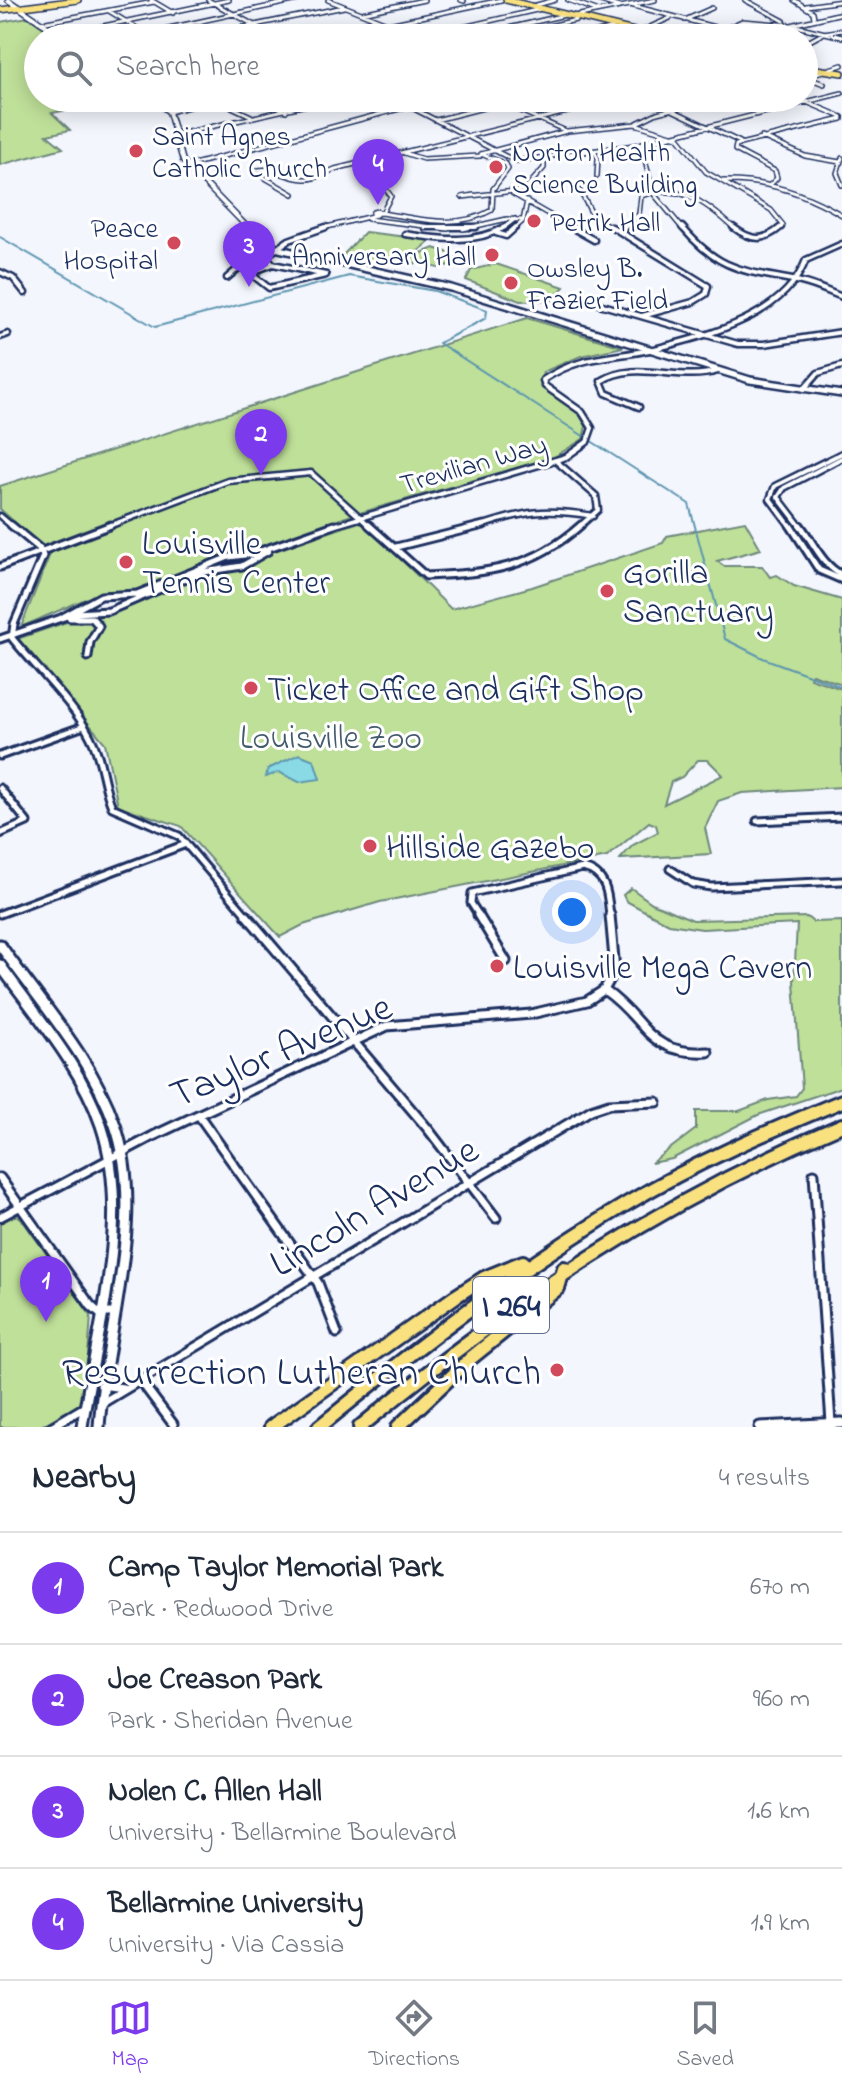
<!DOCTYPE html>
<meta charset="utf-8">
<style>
:root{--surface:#fff;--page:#f6f6f7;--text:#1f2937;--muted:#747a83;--line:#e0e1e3;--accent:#7c3aed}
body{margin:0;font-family:"Indie Flower",sans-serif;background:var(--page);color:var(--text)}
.you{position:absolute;left:572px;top:912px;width:28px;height:28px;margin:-20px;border:6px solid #fff;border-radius:50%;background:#1a73e8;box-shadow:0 0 0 12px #1a73e833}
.badge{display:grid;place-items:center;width:52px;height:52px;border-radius:50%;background:var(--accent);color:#fff;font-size:26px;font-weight:700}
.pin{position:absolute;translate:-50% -66px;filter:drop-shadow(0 2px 4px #0008)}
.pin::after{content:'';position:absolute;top:42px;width:28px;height:24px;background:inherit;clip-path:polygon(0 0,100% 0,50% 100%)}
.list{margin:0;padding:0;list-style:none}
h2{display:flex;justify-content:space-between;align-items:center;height:104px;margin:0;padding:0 32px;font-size:34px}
h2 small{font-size:26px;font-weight:400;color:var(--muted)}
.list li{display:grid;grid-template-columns:52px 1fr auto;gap:24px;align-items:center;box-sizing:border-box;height:112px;padding:0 32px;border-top:2px solid var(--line)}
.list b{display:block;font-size:30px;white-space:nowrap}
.list p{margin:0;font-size:26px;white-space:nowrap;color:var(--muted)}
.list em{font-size:26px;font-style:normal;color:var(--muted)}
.icon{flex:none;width:44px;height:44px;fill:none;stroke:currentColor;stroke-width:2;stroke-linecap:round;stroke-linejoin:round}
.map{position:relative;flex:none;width:842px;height:1427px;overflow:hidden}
.search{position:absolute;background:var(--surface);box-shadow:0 4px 20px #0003;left:24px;right:24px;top:24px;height:88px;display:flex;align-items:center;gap:20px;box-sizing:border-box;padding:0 28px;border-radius:44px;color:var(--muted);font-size:30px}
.sheet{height:552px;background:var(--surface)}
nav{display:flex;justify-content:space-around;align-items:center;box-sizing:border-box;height:112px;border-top:2px solid var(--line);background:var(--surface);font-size:22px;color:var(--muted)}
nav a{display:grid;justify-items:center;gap:4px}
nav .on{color:var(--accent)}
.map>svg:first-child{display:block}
.green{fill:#bfe099;stroke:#6d887c;stroke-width:2;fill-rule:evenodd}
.water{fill:#89dae5;stroke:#5d96af;stroke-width:2}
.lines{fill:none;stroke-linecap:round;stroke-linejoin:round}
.stream{stroke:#5d96af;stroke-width:2}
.street-far3-casing{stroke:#1b2f5e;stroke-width:6}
.street-far2-casing{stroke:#1b2f5e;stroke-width:9}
.street-far1-casing{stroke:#1b2f5e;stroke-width:11}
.street-casing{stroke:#1b2f5e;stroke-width:13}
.secondary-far2-casing{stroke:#1b2f5e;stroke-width:7}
.secondary-far1-casing{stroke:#1b2f5e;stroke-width:10}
.secondary-casing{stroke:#1b2f5e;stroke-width:15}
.primary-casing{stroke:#1b2f5e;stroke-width:8}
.highway-casing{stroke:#1b2f5e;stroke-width:18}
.street-far3{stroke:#fff;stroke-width:3}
.street-far2{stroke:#fff;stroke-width:4}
.street-far1{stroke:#fff;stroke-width:5}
.street{stroke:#fff;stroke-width:7}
.secondary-far2{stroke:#fff;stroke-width:4}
.secondary-far1{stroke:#fff;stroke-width:5}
.secondary{stroke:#fff;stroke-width:9}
.primary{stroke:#fae180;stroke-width:5}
.highway{stroke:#fae180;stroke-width:12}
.poi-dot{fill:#d1495b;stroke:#fff;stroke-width:3}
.labels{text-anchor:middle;stroke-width:6;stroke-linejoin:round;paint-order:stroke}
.far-poi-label{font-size:28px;fill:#1b2f5e;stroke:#fff;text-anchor:start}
.far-street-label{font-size:28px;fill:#1b2f5e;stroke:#fff}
.shield{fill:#fff;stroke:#5f6d8e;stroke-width:2}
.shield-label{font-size:32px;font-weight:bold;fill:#1b2f5e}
.poi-label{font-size:34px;fill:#1b2f5e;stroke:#fff;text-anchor:start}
.park-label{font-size:34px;fill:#445b6d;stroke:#fff}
.near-street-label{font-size:40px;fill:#1b2f5e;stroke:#fff}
.near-poi-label{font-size:40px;fill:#1b2f5e;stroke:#fff;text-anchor:end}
</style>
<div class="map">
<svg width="842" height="1427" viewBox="0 0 842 1427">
<rect width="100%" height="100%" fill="#f4f6fe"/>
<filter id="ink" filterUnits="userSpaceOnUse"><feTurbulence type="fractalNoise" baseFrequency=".0125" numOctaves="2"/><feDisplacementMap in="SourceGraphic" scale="16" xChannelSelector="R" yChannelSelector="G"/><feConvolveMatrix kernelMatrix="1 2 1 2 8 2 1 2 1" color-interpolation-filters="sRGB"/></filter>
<g filter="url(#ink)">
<path class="green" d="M 28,17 L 59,38 L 38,38 L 38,98 L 128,98 L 52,113 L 70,130 L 47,135 L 63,148 L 0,165 L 0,22 Z
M 365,232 L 432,240 L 411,257 L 434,248 L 469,259 L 439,268 L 403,261 L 340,258 Z
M 496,264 L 564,287 L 552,300 L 520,301 L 466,280 L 471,270 Z
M 527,318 L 623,347 L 581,356 L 543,372 L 540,386 L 579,414 L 586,426 L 583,439 L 554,457 L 349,516 L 132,591 L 97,594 L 21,627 L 50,554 L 0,509 L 0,486 Z
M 362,521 L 451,609 L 532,587 L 663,543 L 667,536 L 745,521 L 761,549 L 717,561 L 724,566 L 762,566 L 770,577 L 777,575 L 794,586 L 842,600 L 842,684 L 812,674 L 810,678 L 842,689 L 842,787 L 742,793 L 718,801 L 705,828 L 711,854 L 620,859 L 633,845 L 658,832 L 656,825 L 649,822 L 607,857 L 380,902 L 303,925 L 280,937 L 181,826 L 118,806 L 105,743 L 17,639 ZM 698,760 L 708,760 L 723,775 L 664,804 L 671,782 L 682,777 Z
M 631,888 L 652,903 L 693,920 L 807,917 L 813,922 L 842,921 L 842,1087 L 758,1115 L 672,1159 L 651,1163 L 696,1129 L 696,1111 L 739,1111 L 768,1100 L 796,1096 L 802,1088 L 794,982 L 797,924 L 702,929 L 669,924 L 626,901 L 623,895 Z
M 13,1215 L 20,1217 L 91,1316 L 84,1408 L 64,1413 L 39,1427 L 0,1427 L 0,1221 Z"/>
<path class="water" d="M 299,754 L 314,760 L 320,779 L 299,782 L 279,772 L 266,777 L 268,769 Z"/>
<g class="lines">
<path class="stream" d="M 0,237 L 155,327 L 349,276 L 435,291 L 487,310 L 486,318 L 439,343 L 689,504 L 725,639 L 763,658 L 842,687"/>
<defs>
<path id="street-far3" d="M 151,0 L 173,13
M 208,0 L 278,38
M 328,0 L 420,36
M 461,0 L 464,1
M 568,0 L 599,11
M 597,0 L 619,7
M 745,0 L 784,21
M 794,0 L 813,12 L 814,18
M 630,5 L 722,29
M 533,6 L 555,0
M 806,6 L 842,1
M 109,11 L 153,38
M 362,13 L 424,0
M 575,16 L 655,0
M 685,20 L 712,8
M 741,22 L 769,30
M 41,23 L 154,2
M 389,24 L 501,0
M 792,25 L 842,37
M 639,32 L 670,18
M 60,35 L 229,0
M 420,37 L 541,9
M 123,38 L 298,0
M 190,38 L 344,7
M 291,38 L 376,20
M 389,38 L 409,33
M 465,38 L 565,15
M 496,38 L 576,20
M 574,38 L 618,27
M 704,38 L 742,21 L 791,25 L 842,13
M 728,38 L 749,28
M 789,38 L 796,29 L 792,25
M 804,44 L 824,33 L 842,30
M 804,77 L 842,65
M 806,77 L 824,84
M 259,98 L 286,111
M 393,98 L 515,161 L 635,145 L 842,93
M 491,98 L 566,131
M 647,98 L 740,142
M 797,98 L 842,117
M 217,100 L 251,116
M 169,112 L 223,98
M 436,120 L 523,98
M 635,124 L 678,137 L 706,172 L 771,210 L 783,225 L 779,229
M 175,135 L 315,103
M 762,137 L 805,156 L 840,162
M 636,145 L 644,155 L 653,193 L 683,229
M 594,151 L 598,158 L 597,176
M 404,153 L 423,159 L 480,156
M 842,158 L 837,173 L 842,185
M 359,164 L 371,170 L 391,196 L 382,213
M 187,166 L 440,98
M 722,181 C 766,180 804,192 842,215
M 770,185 L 777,178 L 775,171 L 735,150 L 736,145 L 842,119
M 579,193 L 576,190 L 580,191 L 594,218 L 616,229
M 293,194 L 253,171 C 275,165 283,178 304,179 C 315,180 325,173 335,169 L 624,98
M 513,194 L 574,229
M 474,195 L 462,197 L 524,190 L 544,168 L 544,157
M 377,211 L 382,213 L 372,214 L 373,212 Z
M 382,213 C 420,219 457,230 492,210 L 493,189 L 508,169 L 506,164 L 481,154 L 567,131 L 635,124 L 657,113 L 716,98
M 368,219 L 448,229
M 319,229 L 376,215
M 463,229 L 507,219 L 523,220
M 502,229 L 515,219
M 514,229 L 523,221 L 527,201
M 623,229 L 639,214 L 641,196 C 679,181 709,205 735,229"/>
<path id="street-far2" d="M 425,227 L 476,227
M 571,227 L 594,240
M 612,227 L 708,286 L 706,294 L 693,302 L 642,316
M 682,227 C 722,274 746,270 801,282 C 815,285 829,292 842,297
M 733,227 C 751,241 764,242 781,227
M 621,231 L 625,227
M 496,233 L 506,236 L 516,227
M 405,234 C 439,239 473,245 505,227
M 273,264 L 326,275 L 269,288 L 250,273 Z
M 273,264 L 266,256 L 289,240 L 326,227
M 0,272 L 13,278 L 25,293
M 227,278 L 247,261 L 267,258
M 599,304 L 738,344 L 764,344 L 842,332
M 0,337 L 8,334
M 804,389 L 818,373 L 842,366
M 639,407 L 606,393 L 601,381 C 636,359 679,383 718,371
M 556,461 L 596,496 L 598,510 L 579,527
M 0,516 L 13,527
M 106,527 L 228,481 L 311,473 L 371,527
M 329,527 L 566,457 L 587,442 L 592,428 L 582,412 L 545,386 L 543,380 C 582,354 611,359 654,349 C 709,335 784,317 806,260 L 842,244
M 478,527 C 524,511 545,508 593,516
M 791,527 L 770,499 L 775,486 L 842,453
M 801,527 L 778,497 L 784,488 L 842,458"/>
<path id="street-far1" d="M 11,525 L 40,549 L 43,556 L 14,624 L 12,638 C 36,668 73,703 90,736 C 103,760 102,783 112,807 L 179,836 L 248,917
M 369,525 L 426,576 C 489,573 532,569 581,525
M 790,525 L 819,570 L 842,580
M 800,525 C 814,543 822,565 842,575
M 396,547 L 484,525
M 0,567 L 111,525
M 61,618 L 101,596 L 137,594 L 229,557 L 252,554 L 334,525
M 70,618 L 92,618 L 99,626 L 90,642 L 88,657
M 0,639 L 76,613 L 109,611 L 198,573 L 242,566 L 268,551
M 0,756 L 84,726
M 0,788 L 27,822 L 0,834
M 757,821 L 842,817
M 670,869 L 693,884 L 711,887 L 842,881
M 0,914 L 186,844
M 480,917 L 471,903 L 472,893 L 583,868 C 608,874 608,896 610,917"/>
<path id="street" d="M 246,915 L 428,1129 L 496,1218
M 478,915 L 506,961
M 604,990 C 648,1020 645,1055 708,1052
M 200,1117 L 318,1283 L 337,1333
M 814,1174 L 831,1423
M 0,1178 L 91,1306 L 99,1313 L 111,1313
M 0,1217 L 153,1136 L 387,1026 L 531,1014 L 587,1001 L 604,990 L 615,970 L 610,915
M 140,1380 L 173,1424
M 101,1385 L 123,1388
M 104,1402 L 591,1110 L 609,1104 L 657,1102
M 51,1427 L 83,1408"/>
<path id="secondary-far2" d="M 8,0 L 64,38
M 152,98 L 169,112 L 183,161 L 249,229"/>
<path id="secondary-far1" d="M 247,227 L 266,246 L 451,288 L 750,380 L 842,394"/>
<path id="secondary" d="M 0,945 C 40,1002 92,1058 115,1125 C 147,1216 105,1333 99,1427
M 0,965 C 36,1015 81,1066 101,1125 C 133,1220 96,1332 82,1427
M 760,1427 L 842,1423"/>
<path id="primary" d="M 506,0 L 663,38
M 0,10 L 78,0
M 804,67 L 842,73"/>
<path id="highway" d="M 271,1427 L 456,1296 L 484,1278 L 523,1262
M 319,1427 C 418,1346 519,1268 628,1203 C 696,1162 769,1131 842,1101
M 360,1427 C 511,1302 661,1201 842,1125
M 398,1427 L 471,1358 L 558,1288 L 564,1268"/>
</defs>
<use href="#street-far3" class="street-far3-casing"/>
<use href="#street-far2" class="street-far2-casing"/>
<use href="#street-far1" class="street-far1-casing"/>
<use href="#street" class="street-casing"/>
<use href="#secondary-far2" class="secondary-far2-casing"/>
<use href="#secondary-far1" class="secondary-far1-casing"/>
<use href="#secondary" class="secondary-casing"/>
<use href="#primary" class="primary-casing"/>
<use href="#highway" class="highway-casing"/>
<use href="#street-far3" class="street-far3"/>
<use href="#street-far2" class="street-far2"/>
<use href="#street-far1" class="street-far1"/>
<use href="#street" class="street"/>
<use href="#secondary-far2" class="secondary-far2"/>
<use href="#secondary-far1" class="secondary-far1"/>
<use href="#secondary" class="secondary"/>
<use href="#primary" class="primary"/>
<use href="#highway" class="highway"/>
</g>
</g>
<g class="poi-dot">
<circle cx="136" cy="151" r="8"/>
<circle cx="496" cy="167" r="8"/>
<circle cx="534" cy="221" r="8"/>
<circle cx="174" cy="243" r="8"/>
<circle cx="492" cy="255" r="8"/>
<circle cx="511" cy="283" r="8"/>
<circle cx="126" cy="562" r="8"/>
<circle cx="607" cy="591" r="8"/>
<circle cx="251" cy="688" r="8"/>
<circle cx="370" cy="846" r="8"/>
<circle cx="497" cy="966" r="8"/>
<circle cx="557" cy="1370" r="8"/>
</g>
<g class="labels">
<g class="far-poi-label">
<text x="152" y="145">Saint Agnes<tspan x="152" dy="32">Catholic Church</tspan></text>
<text x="512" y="161">Norton Health<tspan x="512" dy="32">Science Building</tspan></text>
<text x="550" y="231">Petrik Hall</text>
<text x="158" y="237" text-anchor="end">Peace<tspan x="158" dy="32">Hospital</tspan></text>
<text x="476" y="265" text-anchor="end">Anniversary Hall</text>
<text x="527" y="277">Owsley B.<tspan x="527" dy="32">Frazier Field</tspan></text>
</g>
<g class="far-street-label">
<text transform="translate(473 463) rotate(-16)" y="10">Trevilian Way</text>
</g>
<rect class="shield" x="473" y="1277" width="76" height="56" rx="6"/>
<g class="shield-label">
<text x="511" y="1316">I 264</text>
</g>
<g class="poi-label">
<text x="142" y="554">Louisville<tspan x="142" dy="39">Tennis Center</tspan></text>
<text x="623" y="583">Gorilla<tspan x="623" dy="39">Sanctuary</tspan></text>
<text x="267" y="700">Ticket Office and Gift Shop</text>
<text x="386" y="858">Hillside Gazebo</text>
<text x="513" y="978">Louisville Mega Cavern</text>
</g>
<g class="park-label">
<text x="331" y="748">Louisville Zoo</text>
</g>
<g class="near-street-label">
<text transform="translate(280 1049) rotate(-23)" y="14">Taylor Avenue</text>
<text transform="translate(373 1205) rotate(-31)" y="14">Lincoln Avenue</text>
</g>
<g class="near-poi-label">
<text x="541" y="1384">Resurrection Lutheran Church</text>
</g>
</g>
</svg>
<div class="you"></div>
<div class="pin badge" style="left:46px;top:1322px">1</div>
<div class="pin badge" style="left:261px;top:475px">2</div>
<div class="pin badge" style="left:249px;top:287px">3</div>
<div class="pin badge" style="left:378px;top:205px">4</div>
<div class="search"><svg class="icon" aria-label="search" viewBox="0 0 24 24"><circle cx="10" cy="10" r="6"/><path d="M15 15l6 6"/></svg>Search here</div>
</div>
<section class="sheet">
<h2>Nearby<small>4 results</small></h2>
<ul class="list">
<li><span class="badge">1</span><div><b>Camp Taylor Memorial Park</b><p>Park · Redwood Drive</p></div><em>670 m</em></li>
<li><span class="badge">2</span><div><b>Joe Creason Park</b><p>Park · Sheridan Avenue</p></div><em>960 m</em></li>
<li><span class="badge">3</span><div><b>Nolen C. Allen Hall</b><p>University · Bellarmine Boulevard</p></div><em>1.6 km</em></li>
<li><span class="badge">4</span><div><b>Bellarmine University</b><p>University · Via Cassia</p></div><em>1.9 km</em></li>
</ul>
</section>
<nav>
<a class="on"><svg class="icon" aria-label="map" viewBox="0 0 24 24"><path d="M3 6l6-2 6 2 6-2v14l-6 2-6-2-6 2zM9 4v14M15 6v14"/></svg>Map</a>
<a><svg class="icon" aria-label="directions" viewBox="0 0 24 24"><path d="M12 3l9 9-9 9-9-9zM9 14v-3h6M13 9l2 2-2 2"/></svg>Directions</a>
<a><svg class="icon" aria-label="saved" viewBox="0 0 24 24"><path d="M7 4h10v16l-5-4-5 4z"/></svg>Saved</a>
</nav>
